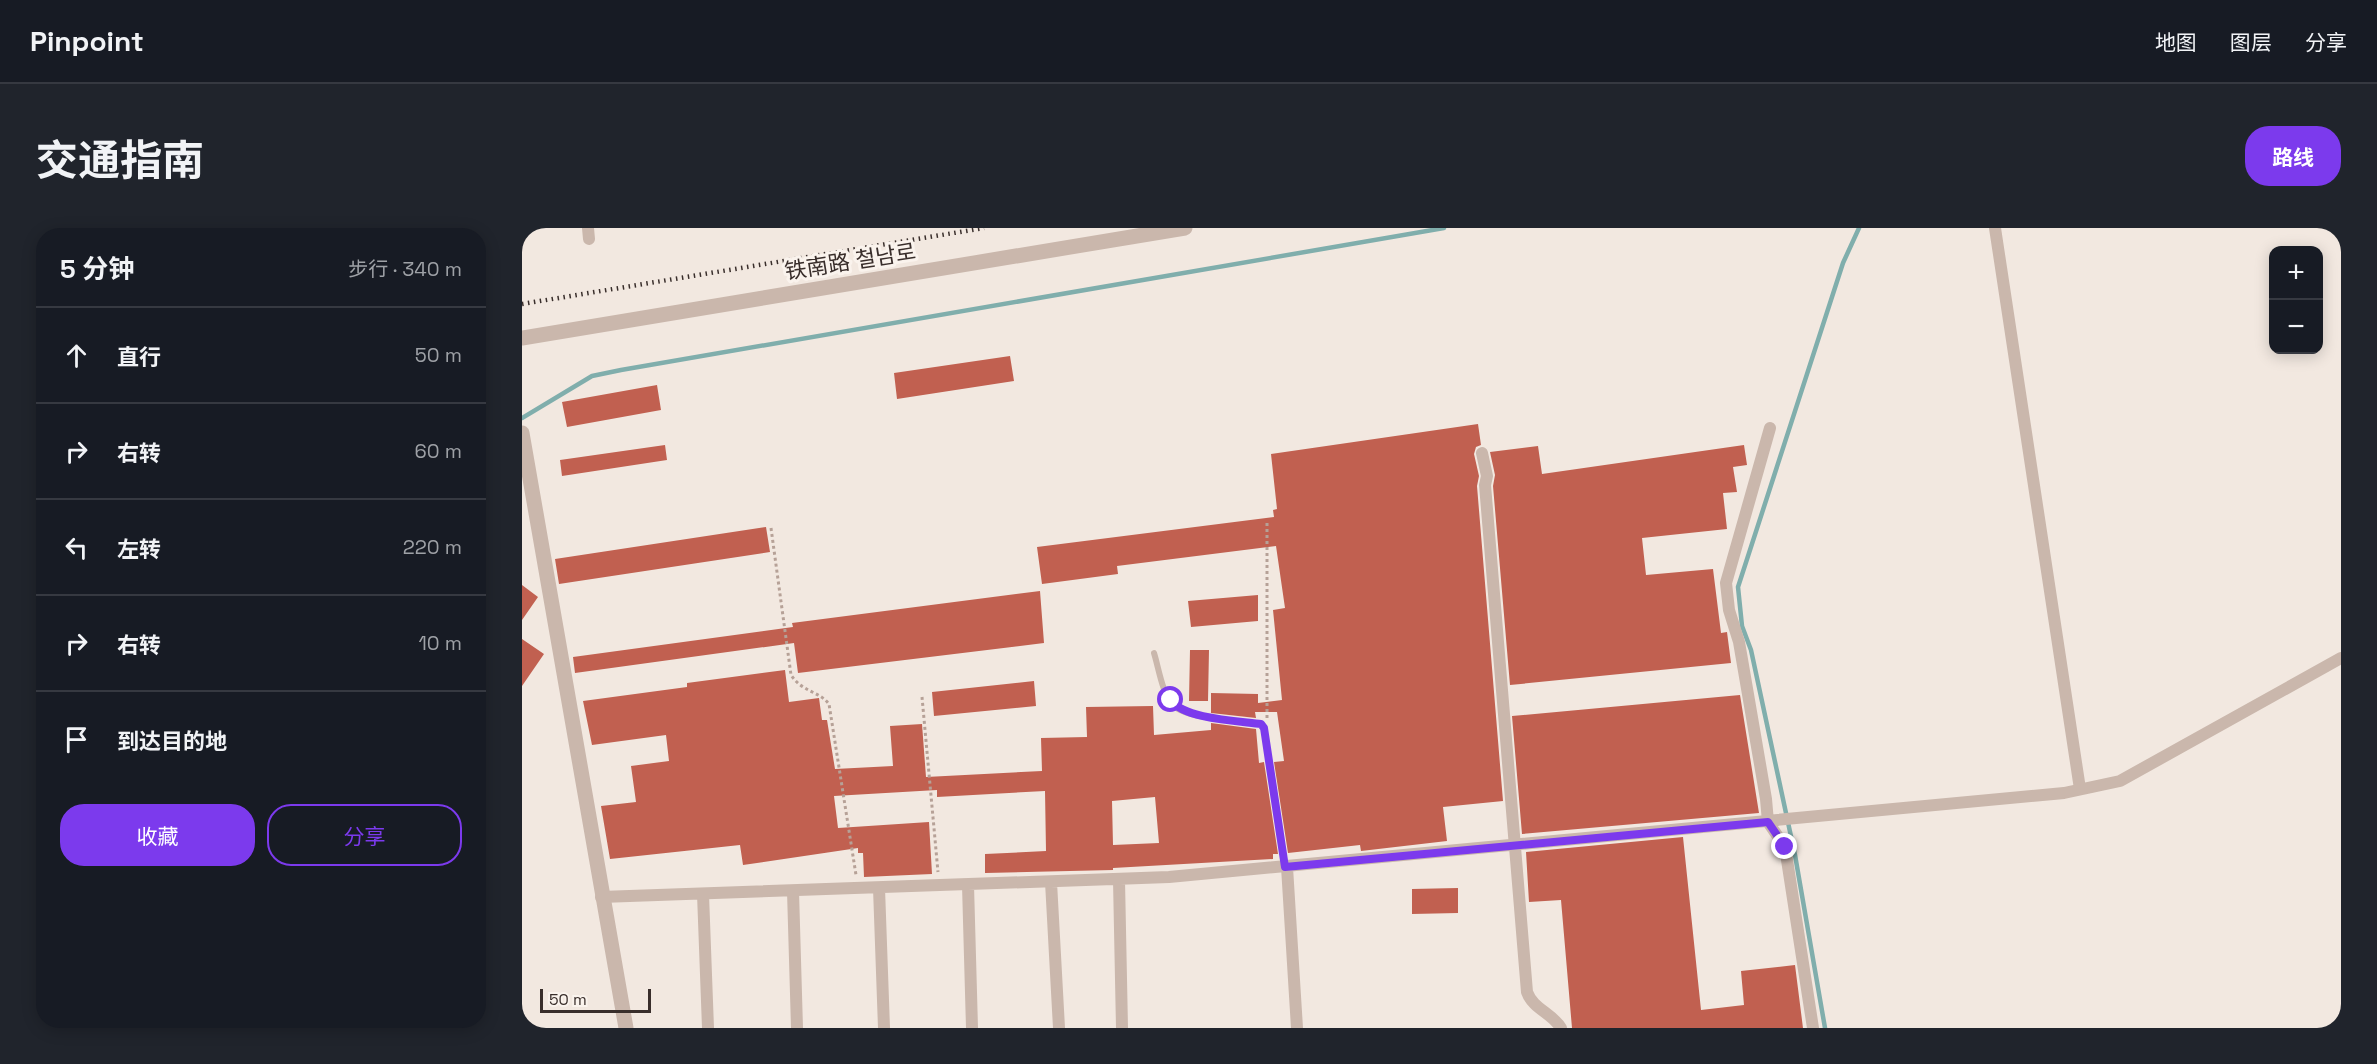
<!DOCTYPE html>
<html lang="zh">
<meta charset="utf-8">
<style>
:root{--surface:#171b24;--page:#20242c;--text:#f1f3f6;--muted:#9ea1a6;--line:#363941;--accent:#7c3aed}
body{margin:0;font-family:"Space Grotesk","Noto Sans SC","Noto Sans KR",sans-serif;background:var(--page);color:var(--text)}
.controls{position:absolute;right:18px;top:18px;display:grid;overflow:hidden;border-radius:12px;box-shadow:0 3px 15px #0003}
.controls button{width:54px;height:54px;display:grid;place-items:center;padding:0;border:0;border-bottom:2px solid var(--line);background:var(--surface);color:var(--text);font:30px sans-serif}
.scale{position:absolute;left:18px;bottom:15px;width:111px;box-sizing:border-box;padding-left:6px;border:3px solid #392e2b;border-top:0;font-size:16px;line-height:21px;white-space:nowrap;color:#392e2b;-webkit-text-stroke:4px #faf3ed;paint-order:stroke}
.stop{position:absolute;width:18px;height:18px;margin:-14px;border:4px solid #7c3aed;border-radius:50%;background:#fff}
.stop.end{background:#7c3aed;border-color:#fff;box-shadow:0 2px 6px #0008}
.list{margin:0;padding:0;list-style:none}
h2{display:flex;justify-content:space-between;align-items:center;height:78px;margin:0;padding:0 24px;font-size:26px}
h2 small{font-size:20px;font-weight:400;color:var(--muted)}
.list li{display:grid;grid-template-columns:39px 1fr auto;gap:18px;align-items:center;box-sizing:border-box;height:96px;padding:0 24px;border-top:2px solid var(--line)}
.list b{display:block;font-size:22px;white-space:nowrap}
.list em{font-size:20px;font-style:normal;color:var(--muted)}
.actions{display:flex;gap:12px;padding:18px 24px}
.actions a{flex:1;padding:14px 0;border:2px solid var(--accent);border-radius:24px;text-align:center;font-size:21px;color:var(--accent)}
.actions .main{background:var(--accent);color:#fff}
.icon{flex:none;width:33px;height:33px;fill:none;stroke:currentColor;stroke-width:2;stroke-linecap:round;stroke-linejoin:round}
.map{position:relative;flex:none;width:1819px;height:800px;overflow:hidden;border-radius:24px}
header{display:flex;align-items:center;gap:36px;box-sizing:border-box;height:84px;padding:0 30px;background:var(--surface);border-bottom:2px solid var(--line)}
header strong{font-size:28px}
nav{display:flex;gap:33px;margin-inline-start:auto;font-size:21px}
.intro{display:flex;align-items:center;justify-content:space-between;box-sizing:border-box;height:144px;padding:0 36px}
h1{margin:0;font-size:42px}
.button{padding:15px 27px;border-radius:24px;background:var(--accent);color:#fff;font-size:21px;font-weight:700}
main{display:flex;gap:36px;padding:0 36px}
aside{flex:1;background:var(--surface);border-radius:24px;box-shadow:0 3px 15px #0003}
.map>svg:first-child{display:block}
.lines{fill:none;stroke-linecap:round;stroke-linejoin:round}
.stream{stroke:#80aeac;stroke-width:4.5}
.building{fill:#c16050;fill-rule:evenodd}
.path{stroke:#b6a197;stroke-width:3;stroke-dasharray:3 3;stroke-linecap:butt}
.service{stroke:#cab7ac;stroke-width:6}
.minor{stroke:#cab7ac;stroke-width:12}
.tertiary{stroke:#cab7ac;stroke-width:15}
.rail{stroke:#392e2b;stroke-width:4.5;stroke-dasharray:1.5 4.5;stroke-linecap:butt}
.route{stroke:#7c3aed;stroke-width:8}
.labels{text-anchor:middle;stroke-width:6;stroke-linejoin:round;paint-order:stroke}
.street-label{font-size:22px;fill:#392e2b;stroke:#faf3ed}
</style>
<header>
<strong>Pinpoint</strong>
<nav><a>地图</a><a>图层</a><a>分享</a></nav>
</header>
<div class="intro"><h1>交通指南</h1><a class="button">路线</a></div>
<main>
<aside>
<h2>5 分钟<small>步行 · 340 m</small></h2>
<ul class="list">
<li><svg class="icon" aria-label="ahead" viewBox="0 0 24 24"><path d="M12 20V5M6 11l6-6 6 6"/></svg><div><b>直行</b></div><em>50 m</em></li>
<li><svg class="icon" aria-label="right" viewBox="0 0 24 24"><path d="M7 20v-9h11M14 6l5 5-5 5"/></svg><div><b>右转</b></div><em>60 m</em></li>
<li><svg class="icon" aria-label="left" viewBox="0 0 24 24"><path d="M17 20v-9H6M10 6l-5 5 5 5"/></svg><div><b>左转</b></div><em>220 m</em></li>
<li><svg class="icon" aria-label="right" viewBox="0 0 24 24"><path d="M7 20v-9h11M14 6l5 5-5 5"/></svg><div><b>右转</b></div><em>10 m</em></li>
<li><svg class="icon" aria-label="arrive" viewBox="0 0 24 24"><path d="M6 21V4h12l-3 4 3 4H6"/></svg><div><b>到达目的地</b></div></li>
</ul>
<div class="actions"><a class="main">收藏</a><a>分享</a></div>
</aside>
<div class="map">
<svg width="1819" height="800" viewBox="0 0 1819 800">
<rect width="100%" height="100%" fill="#f2e8e0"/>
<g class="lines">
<path class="stream" d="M 0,190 L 70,148 L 99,142 L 922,0
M 1303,800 L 1273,627 L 1229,422 L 1220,398 L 1216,359 L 1321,35 L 1337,0"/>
</g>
<path class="building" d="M 488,128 L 492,153 L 375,171 L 372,145 Z
M 135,157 L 139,182 L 45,199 L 40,174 Z
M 956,196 L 959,217 L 954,219 L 952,226 L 957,248 L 955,258 L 981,573 L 921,579 L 925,613 L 839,623 L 838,617 L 766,625 L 752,534 L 762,533 L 755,484 L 733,484 L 734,490 L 689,485 L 689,465 L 736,466 L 736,475 L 760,472 L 751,382 L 763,380 L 754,318 L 595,338 L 596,346 L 520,356 L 515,319 L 752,289 L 751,282 L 755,281 L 749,226 Z
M 143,217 L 145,232 L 40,248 L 38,232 Z
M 1222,217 L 1225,237 L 1211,239 L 1215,264 L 1201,265 L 1205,301 L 1120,310 L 1124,347 L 1191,341 L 1199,405 L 1205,404 L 1209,435 L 988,457 L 971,258 L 973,247 L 968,224 L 1016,218 L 1020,246 Z
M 244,299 L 248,324 L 37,356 L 33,331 Z
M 0,357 L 16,369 L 0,392 Z
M 518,363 L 522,415 L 276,445 L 272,415 L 53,445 L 51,429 L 271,399 L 270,395 Z
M 736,367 L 736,393 L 669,399 L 666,373 Z
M 0,411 L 22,426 L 0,458 Z
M 668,422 L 687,422 L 686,473 L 667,473 Z
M 263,442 L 267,474 L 297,470 L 300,492 L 305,492 L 313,541 L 371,538 L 368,498 L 400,496 L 404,549 L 520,543 L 519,510 L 565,509 L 564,479 L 631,478 L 632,507 L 689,502 L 689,495 L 734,501 L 737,535 L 742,534 L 756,626 L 751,626 L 751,631 L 591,640 L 591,642 L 463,645 L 463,626 L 524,623 L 523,563 L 415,569 L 415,562 L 312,568 L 316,600 L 407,594 L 410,646 L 342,649 L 341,625 L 336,625 L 336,620 L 221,637 L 218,617 L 88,631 L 79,578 L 114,574 L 109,538 L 147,533 L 144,507 L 70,517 L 61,473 L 165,459 L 165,455 ZM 633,569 L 637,615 L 591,617 L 590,573 Z
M 512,453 L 514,478 L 412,488 L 410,464 Z
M 1218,467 L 1237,585 L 1000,606 L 990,488 Z
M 1161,609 L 1179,782 L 1222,777 L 1219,743 L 1273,737 L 1281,800 L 1050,800 L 1039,672 L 1007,674 L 1004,624 Z
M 936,660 L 936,685 L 890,686 L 890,661 Z"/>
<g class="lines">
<path class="path" d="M 745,295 L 745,490
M 249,300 L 269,447 C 280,464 297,463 307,476 L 334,647
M 400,469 L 416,644"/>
<path class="service" d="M 632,425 C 637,441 640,466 652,478 C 666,491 719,493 739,496 L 742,500 L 763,638"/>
<path class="minor" d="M 66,0 L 67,11
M 1473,0 L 1558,561
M 1248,200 L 1204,355 L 1207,382 L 1217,414 L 1244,571 L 1246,594 L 1263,619 L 1291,800
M 960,225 L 965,248 L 963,257 L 1005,764 C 1011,781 1030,785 1039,800
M 765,639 L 775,800
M 597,652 L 600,800
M 529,654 L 537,800
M 446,657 L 450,800
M 357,660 L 362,800
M 271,663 L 275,800
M 181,666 L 186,800
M 79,669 L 647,649 L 1542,565 L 1598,553 L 1819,430"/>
<path class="tertiary" d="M 0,110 L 663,0
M 0,205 L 104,800"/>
<path class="rail" d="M 0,76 L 462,0"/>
</g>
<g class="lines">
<path class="route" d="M 649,472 C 661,491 717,493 739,496 L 742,500 L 763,639 L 1246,594 L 1263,619"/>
</g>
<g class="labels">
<g class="street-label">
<text transform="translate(328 33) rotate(-9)" y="8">铁南路 철남로</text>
</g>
</g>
</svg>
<div class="controls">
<button>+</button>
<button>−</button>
</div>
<div class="scale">50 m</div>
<div class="stop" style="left:649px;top:472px"></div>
<div class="stop end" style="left:1263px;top:619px"></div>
</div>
</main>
